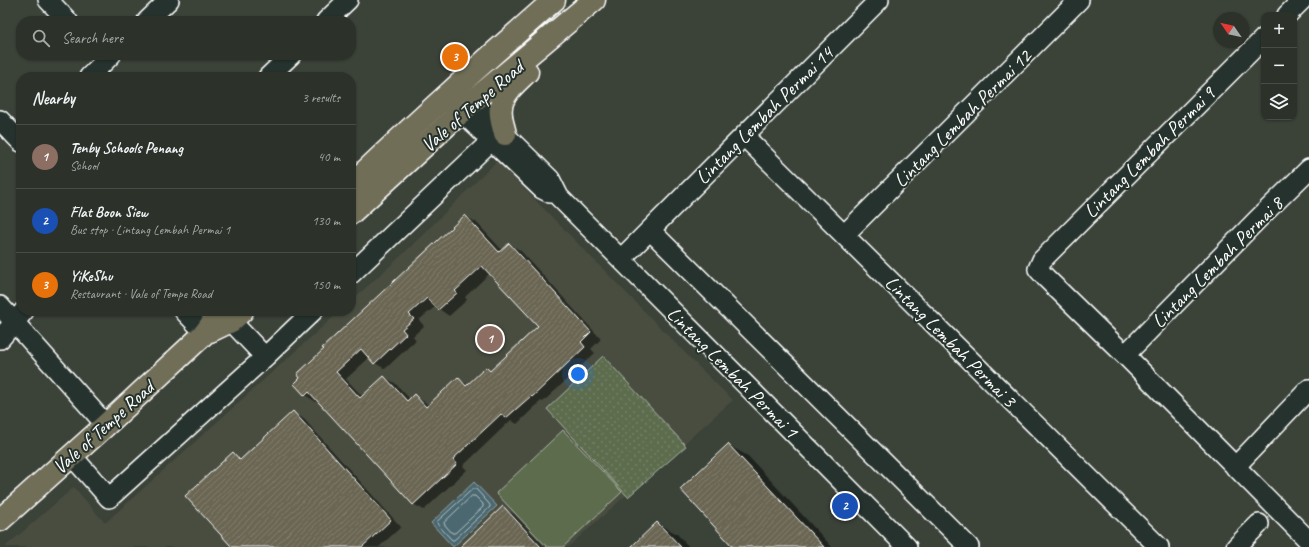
<!DOCTYPE html>
<meta charset="utf-8">
<style>
:root{--surface:#2c322a;--page:#383e36;--text:#f1f3f6;--muted:#a6aaa8;--line:#484d47;--accent:#ff9aa2}
body{margin:0;font-family:Caveat,sans-serif;background:var(--page);color:var(--text)}
.controls{position:absolute;right:12px;top:12px;display:grid;overflow:hidden;border-radius:8px;box-shadow:0 1px 3px #0004}
.controls button{width:36px;height:36px;display:grid;place-items:center;padding:0;border:0;border-bottom:1px solid var(--line);background:var(--surface);color:var(--text);font:20px sans-serif}
.compass{position:absolute;left:1213px;top:12px;width:36px;height:36px;border-radius:50%;background:var(--surface);box-shadow:0 1px 3px #0004;rotate:304deg}
.you{position:absolute;left:578px;top:374px;width:14px;height:14px;margin:-10px;border:3px solid #fff;border-radius:50%;background:#1a73e8;box-shadow:0 0 0 6px #1a73e833}
.badge{display:grid;place-items:center;width:26px;height:26px;border-radius:50%;background:var(--accent);color:#fff;font-size:13px;font-weight:700}
.pin{position:absolute;translate:-50% -50%;border:2px solid #fff;box-shadow:0 1px 4px #0006}
.list{margin:0;padding:0;list-style:none}
h2{display:flex;justify-content:space-between;align-items:center;height:52px;margin:0;padding:0 16px;font-size:17px}
h2 small{font-size:13px;font-weight:400;color:var(--muted)}
.list li{display:grid;grid-template-columns:26px 1fr auto;gap:12px;align-items:center;box-sizing:border-box;height:64px;padding:0 16px;border-top:1px solid var(--line)}
.list b{display:block;font-size:15px;white-space:nowrap}
.list p{margin:0;font-size:13px;white-space:nowrap;color:var(--muted)}
.list em{font-size:13px;font-style:normal;color:var(--muted)}
.icon{flex:none;width:22px;height:22px;fill:none;stroke:currentColor;stroke-width:2;stroke-linecap:round;stroke-linejoin:round}
.map{position:relative;flex:none;width:1309px;height:547px;overflow:hidden}
.search{position:absolute;background:var(--surface);box-shadow:0 1px 3px #0004;left:16px;top:16px;width:340px;height:44px;display:flex;align-items:center;gap:10px;box-sizing:border-box;padding:0 14px;border-radius:16px;color:var(--muted);font-size:15px}
.panel{position:absolute;background:var(--surface);box-shadow:0 1px 3px #0004;left:16px;top:72px;width:340px;height:244px;border-radius:16px}
.map>svg:first-child{display:block}
.built{fill:#494d40}
.green{fill:url(#green-dots);stroke:#aeb6a6}
.pitch{fill:#5c6c4e;stroke:#aeb6a6}
.water{fill:#4b6871;stroke:#93a4aa}
.shadow{fill:#0007;fill-rule:evenodd}
.lines{fill:none;stroke-linecap:round;stroke-linejoin:round}
.shore{stroke:#b7c3c6;stroke-width:1}
.building{fill:url(#building-hatch);stroke:#fff;fill-rule:evenodd}
.minor-casing{stroke:#fff;stroke-width:22}
.major-casing{stroke:#fff;stroke-width:25}
.minor{stroke:#26332d;stroke-width:19}
.major{stroke:#716e59;stroke-width:22}
.labels{text-anchor:middle;stroke-width:4;stroke-linejoin:round;paint-order:stroke}
.street-label{font-size:20px;fill:#fff;stroke:#26332d}
</style>
<div class="map">
<svg width="1309" height="547" viewBox="0 0 1309 547">
<defs>
<pattern id="green-dots" width="8" height="8" patternUnits="userSpaceOnUse"><rect width="8" height="8" fill="#5c6c4e"/><path d="M2 2h.1M6 6h.1" fill="none" stroke="#748269" stroke-width="1.8" stroke-linecap="round"/></pattern>
<pattern id="building-hatch" width="6" height="6" patternUnits="userSpaceOnUse"><rect width="6" height="6" fill="#6b6653"/><path d="M-1 1l2-2M0 6l6-6M5 7l2-2" fill="none" stroke="#817d6d"/></pattern>
</defs>
<rect width="100%" height="100%" fill="#3b4238"/>
<filter id="ink" filterUnits="userSpaceOnUse"><feTurbulence type="fractalNoise" baseFrequency=".025" numOctaves="2"/><feDisplacementMap in="SourceGraphic" scale="8" xChannelSelector="R" yChannelSelector="G"/><feConvolveMatrix kernelMatrix="1 2 1 2 8 2 1 2 1" color-interpolation-filters="sRGB"/></filter>
<g filter="url(#ink)">
<path class="built" d="M 497,161 L 699,367 L 733,400 L 568,547 L 5,547 L 74,487 L 105,523 L 340,311 L 351,311 L 351,301 L 402,255 Z"/>
<path class="green" d="M 603,356 L 686,446 L 628,497 L 547,409 Z"/>
<path class="pitch" d="M 563,430 L 622,492 L 563,547 L 547,547 L 496,493 Z"/>
<path class="water" d="M 474,482 L 497,506 L 453,547 L 431,523 Z"/>
<path class="shadow" d="M 465,216 L 476,222 L 502,250 L 509,244 L 520,250 L 601,339 L 591,349 L 595,353 L 543,402 L 541,401 L 517,424 L 511,420 L 463,466 L 467,470 L 424,510 L 413,504 L 317,400 L 316,402 L 305,395 ZM 490,273 L 539,326 L 491,371 L 486,369 L 469,385 L 458,379 L 429,406 L 425,402 L 414,396 L 410,399 L 395,383 L 384,377 L 363,397 L 346,379 L 370,357 L 375,363 L 385,369 L 416,340 L 413,336 L 424,326 L 419,320 L 436,306 L 439,309 L 449,316 L 467,300 L 465,297 Z
M 293,412 L 304,419 L 401,527 L 379,547 L 233,547 L 233,454 L 242,459 Z
M 728,445 L 748,456 L 832,547 L 734,547 Z
M 503,508 L 514,514 L 545,547 L 462,547 Z
M 657,523 L 677,534 L 689,547 L 632,547 Z"/>
<g class="lines">
<path class="shore" d="M 473,489 L 476,489 L 490,505 L 490,507 L 454,540 L 452,540 L 438,525 L 437,522 Z
M 472,496 L 475,496 L 483,504 L 483,507 L 455,533 L 452,533 L 445,525 L 444,523 Z"/>
</g>
<path class="building" d="M 465,215 L 499,252 L 509,243 L 591,332 L 581,342 L 585,347 L 532,397 L 531,396 L 506,418 L 501,414 L 453,459 L 457,464 L 413,505 L 309,392 L 305,396 L 294,384 L 300,378 L 297,374 L 324,349 L 322,348 ZM 482,266 L 538,326 L 490,371 L 486,367 L 466,386 L 458,377 L 426,407 L 414,394 L 407,401 L 384,376 L 360,398 L 336,372 L 361,349 L 374,364 L 406,334 L 402,329 L 414,319 L 409,314 L 427,298 L 438,310 L 457,293 L 455,291 Z
M 293,411 L 391,520 L 362,547 L 232,547 L 185,496 L 233,452 L 240,460 Z
M 728,444 L 824,547 L 733,547 L 680,489 Z
M 503,506 L 541,547 L 460,547 Z
M 657,522 L 681,547 L 631,547 Z"/>
<g class="lines">
<defs>
<path id="minor" d="M 48,0 L 68,21
M 1287,15 L 1302,0
M 147,21 L 169,0
M 326,21 L 348,0
M 1264,38 L 1042,260 L 1038,269 L 1046,278 L 1125,355 L 1309,541
M 89,77 L 111,55
M 268,77 L 291,55
M 461,92 L 550,179 L 559,197 L 907,547
M 451,102 L 542,189 L 550,193
M 0,120 L 21,142
M 744,136 L 1159,547
M 650,230 L 969,547
M 844,235 L 1079,0
M 621,259 L 879,0
M 351,274 L 491,141
M 0,306 L 106,425
M 184,311 L 205,333
M 231,321 L 265,357
M 0,339 L 24,311
M 1125,355 L 1257,220 L 1309,169
M 72,456 L 109,498 L 265,357 L 313,311
M 1235,467 L 1309,389
M 1236,547 L 1259,524"/>
<path id="major" d="M 505,134 C 504,128 501,121 501,115 C 498,96 515,84 527,72
M 351,185 C 417,121 485,61 554,0
M 351,213 L 472,102 L 594,0
M 210,331 L 231,321 L 242,311
M 0,520 L 106,425 L 205,333 L 221,311"/>
</defs>
<use href="#minor" class="minor-casing"/>
<use href="#major" class="major-casing"/>
<use href="#minor" class="minor"/>
<use href="#major" class="major"/>
</g>
</g>
<g class="labels">
<g class="street-label">
<text transform="translate(472 106) rotate(-41)" y="7">Vale of Tempe Road</text>
<text transform="translate(764 115) rotate(-45)" y="7">Lintang Lembah Permai 14</text>
<text transform="translate(962 118) rotate(-45)" y="7">Lintang Lembah Permai 12</text>
<text transform="translate(1149 152) rotate(-45)" y="7">Lintang Lembah Permai 9</text>
<text transform="translate(1217 262) rotate(-45)" y="7">Lintang Lembah Permai 8</text>
<text transform="translate(951 341) rotate(45)" y="7">Lintang Lembah Permai 3</text>
<text transform="translate(733 372) rotate(45)" y="7">Lintang Lembah Permai 1</text>
<text transform="translate(103 427) rotate(-42)" y="7">Vale of Tempe Road</text>
</g>
</g>
</svg>
<div class="controls">
<button>+</button>
<button>−</button>
<button><svg class="icon" aria-label="layers" viewBox="0 0 24 24"><path d="M12 4l9 5-9 5-9-5zM3 14l9 5 9-5"/></svg></button>
</div>
<svg class="compass" viewBox="-18 -18 36 36"><path d="M0-13l5 13h-10z" fill="#e53935"/><path d="M0 13l5-13h-10z" fill="#a6aaa8"/></svg>
<div class="you"></div>
<div class="pin badge" style="left:490px;top:339px;background:#8d6e63">1</div>
<div class="pin badge" style="left:845px;top:506px;background:#1a4fb4">2</div>
<div class="pin badge" style="left:455px;top:57px;background:#e8710a">3</div>
<div class="search"><svg class="icon" aria-label="search" viewBox="0 0 24 24"><circle cx="10" cy="10" r="6"/><path d="M15 15l6 6"/></svg>Search here</div>
<section class="panel">
<h2>Nearby<small>3 results</small></h2>
<ul class="list">
<li><span class="badge" style="background:#8d6e63">1</span><div><b>Tenby Schools Penang</b><p>School</p></div><em>40 m</em></li>
<li><span class="badge" style="background:#1a4fb4">2</span><div><b>Flat Boon Siew</b><p>Bus stop · Lintang Lembah Permai 1</p></div><em>130 m</em></li>
<li><span class="badge" style="background:#e8710a">3</span><div><b>YiKeShu</b><p>Restaurant · Vale of Tempe Road</p></div><em>150 m</em></li>
</ul>
</section>
</div>
